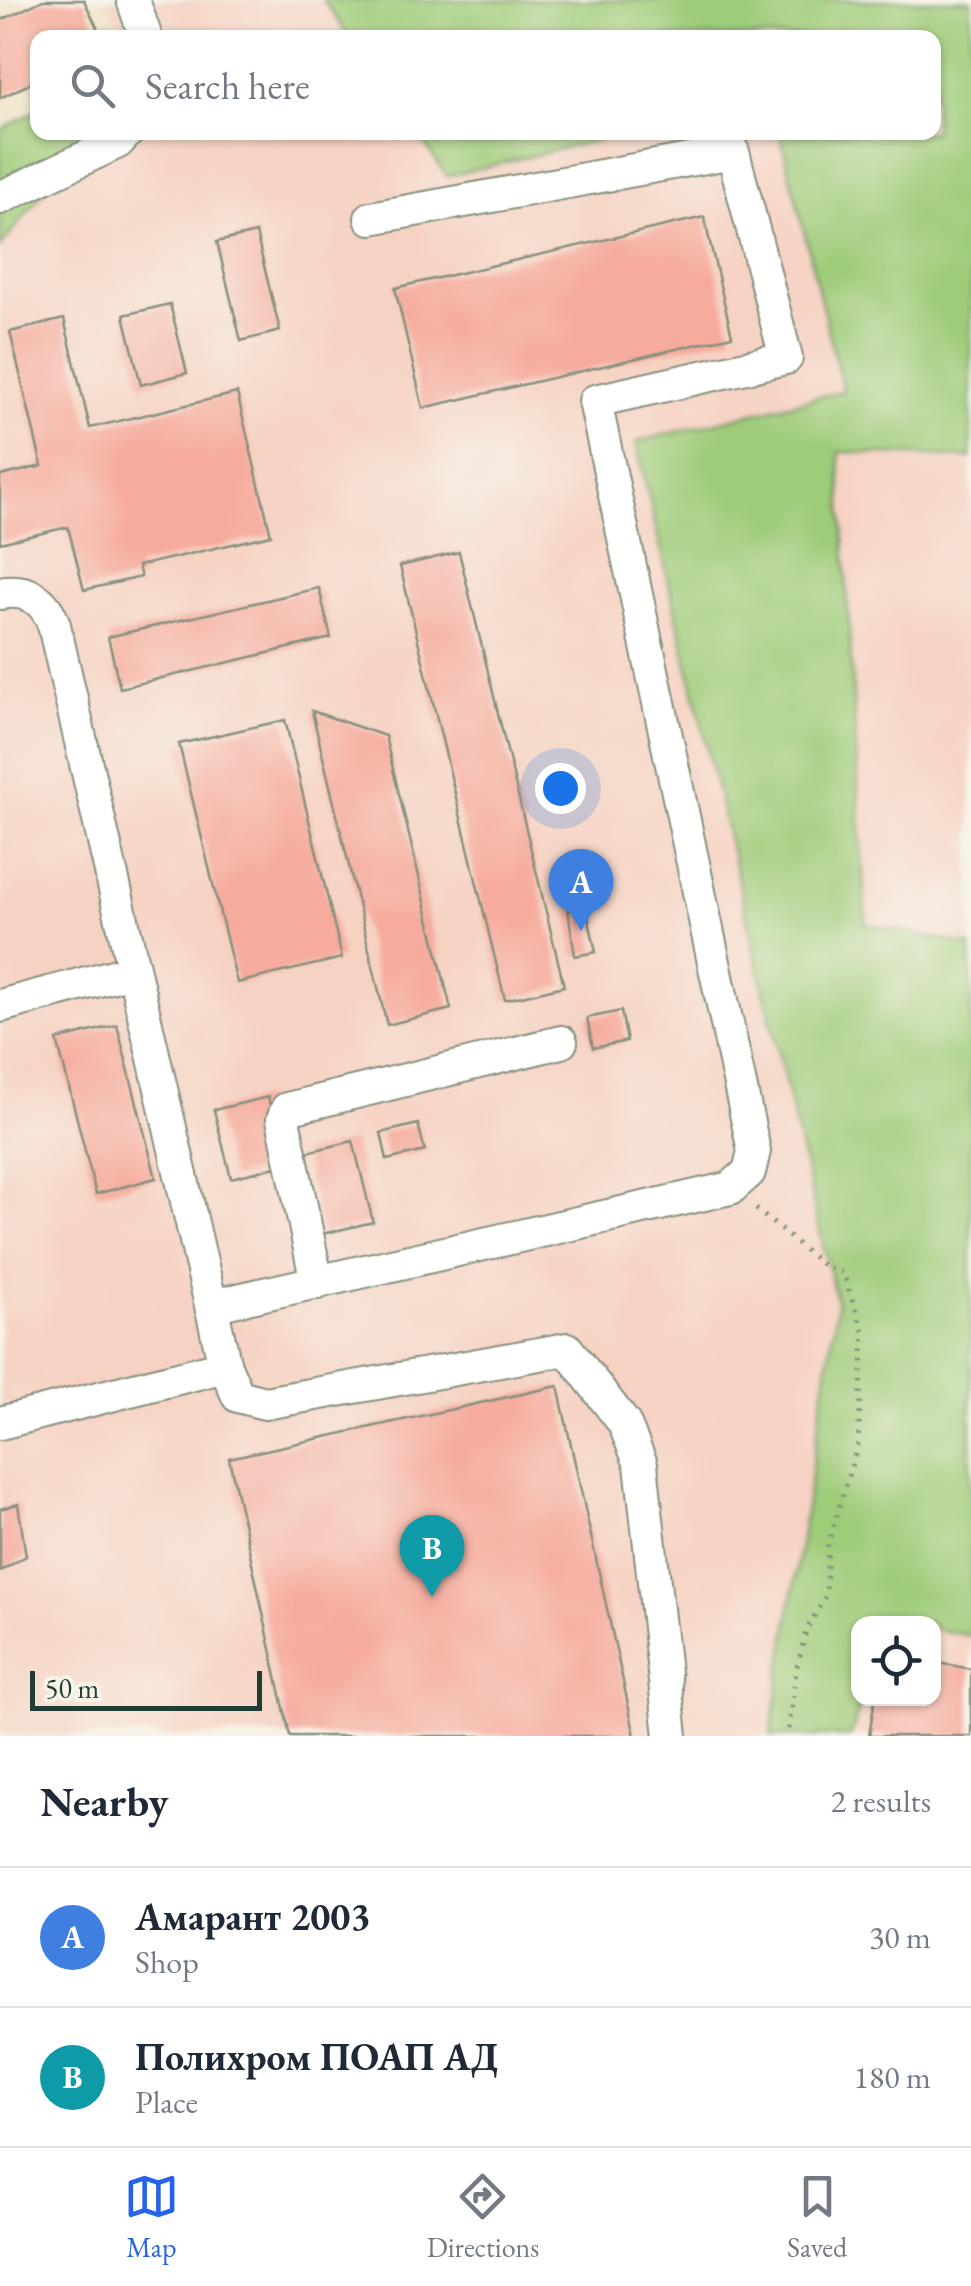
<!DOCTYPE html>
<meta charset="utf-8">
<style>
:root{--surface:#fff;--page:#f2f2f3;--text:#1f2937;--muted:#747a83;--line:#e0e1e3;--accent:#2563eb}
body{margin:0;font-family:"EB Garamond",serif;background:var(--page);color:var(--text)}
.controls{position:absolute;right:30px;bottom:30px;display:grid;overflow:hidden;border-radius:20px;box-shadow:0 2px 8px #0004}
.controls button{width:90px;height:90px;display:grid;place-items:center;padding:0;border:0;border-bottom:2px solid var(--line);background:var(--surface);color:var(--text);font:50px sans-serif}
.scale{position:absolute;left:30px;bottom:25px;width:232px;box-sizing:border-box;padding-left:10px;border:5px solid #1f3d34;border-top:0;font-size:28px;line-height:35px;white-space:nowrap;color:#1f3d34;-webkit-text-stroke:8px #f7f3e8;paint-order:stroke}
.you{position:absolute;left:560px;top:788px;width:35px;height:35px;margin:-25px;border:8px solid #fff;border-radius:50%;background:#1a73e8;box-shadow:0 0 0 15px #1a73e833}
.badge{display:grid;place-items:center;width:65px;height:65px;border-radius:50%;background:var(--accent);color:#fff;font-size:32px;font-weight:700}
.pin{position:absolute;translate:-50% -82px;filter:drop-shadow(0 2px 5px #0008)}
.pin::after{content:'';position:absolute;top:52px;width:35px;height:30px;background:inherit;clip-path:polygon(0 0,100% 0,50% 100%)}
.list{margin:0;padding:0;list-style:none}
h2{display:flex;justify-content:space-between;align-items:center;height:130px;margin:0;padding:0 40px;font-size:42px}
h2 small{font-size:32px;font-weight:400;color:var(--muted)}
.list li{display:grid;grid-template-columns:65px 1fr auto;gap:30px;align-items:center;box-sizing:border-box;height:140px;padding:0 40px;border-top:2px solid var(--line)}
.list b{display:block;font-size:38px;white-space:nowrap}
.list p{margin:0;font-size:32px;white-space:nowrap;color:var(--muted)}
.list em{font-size:32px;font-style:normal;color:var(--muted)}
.icon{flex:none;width:55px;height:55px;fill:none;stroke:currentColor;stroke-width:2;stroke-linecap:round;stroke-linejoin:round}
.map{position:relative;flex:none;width:971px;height:1736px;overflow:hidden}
.search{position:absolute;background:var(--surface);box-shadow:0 2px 8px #0004;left:30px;right:30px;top:30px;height:110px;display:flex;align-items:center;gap:25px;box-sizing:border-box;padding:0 35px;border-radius:20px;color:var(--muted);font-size:38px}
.sheet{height:410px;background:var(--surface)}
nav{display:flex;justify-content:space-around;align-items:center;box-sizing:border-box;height:140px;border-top:2px solid var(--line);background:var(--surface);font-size:28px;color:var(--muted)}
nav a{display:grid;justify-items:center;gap:5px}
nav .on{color:var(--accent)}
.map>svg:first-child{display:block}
.built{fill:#f6d2c3;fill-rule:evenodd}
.green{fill:#9fcc79;stroke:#5f8456;stroke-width:2.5}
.building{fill:#f6ab9d}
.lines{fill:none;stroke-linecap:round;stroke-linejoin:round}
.minor-casing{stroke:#88907f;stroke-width:36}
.path{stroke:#88907f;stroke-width:5;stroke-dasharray:2.5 8;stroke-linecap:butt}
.minor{stroke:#fff;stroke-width:32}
</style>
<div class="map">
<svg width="971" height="1736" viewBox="0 0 971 1736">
<rect width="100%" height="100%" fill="#f7f3e8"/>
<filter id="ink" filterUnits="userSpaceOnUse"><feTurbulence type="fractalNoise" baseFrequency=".01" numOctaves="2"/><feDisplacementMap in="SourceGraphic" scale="20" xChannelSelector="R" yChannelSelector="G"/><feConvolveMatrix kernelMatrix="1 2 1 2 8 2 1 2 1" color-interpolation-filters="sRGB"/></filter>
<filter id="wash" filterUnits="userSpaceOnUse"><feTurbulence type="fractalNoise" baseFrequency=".0048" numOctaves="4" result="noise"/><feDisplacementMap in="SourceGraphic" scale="40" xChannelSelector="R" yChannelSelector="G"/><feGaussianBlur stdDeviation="2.25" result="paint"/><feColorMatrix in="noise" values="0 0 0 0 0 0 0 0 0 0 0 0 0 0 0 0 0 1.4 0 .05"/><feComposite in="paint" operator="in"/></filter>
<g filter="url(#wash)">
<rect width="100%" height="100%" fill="#f1e4ca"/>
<path class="built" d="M 106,0 L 971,0 L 971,1736 L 0,1736 L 0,247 L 89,133 L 934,132 L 934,38 L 126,38 ZM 858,1624 L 934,1624 L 934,1698 L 858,1698 Z"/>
<path class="green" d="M 323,0 L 971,0 L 971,458 L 839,452 L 866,924 L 971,946 L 971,1636 L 934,1629 L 934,1624 L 885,1620 L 883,1623 L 858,1624 L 862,1699 L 851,1736 L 771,1736 L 837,1304 L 636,442 L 843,391 L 780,133 L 934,132 L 934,38 L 350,37 Z
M 37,110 L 38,132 L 89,133 L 0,247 L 0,130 Z
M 417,133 L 627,133 L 447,176 Z"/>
<g id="blocks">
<path class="building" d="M 43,0 L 84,0 L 102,38 L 38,38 L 38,80 L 0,98 L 0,21 Z
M 704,217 L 732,336 L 423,408 L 395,288 Z
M 256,233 L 280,331 L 241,341 L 217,242 Z
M 170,304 L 187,373 L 141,385 L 124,315 Z
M 64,319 L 90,428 L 237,393 L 271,535 L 138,566 L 141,577 L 84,590 L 68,527 L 0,543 L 0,476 L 42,466 L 10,332 Z
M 459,552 L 564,986 L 505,1000 L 400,566 Z
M 319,588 L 331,638 L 120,688 L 108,637 Z
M 312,711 L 385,736 L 451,1009 L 387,1025 Z
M 285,720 L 342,958 L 237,983 L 179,744 Z
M 586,907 L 596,952 L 575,956 L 568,910 Z
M 621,1011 L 627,1041 L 593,1048 L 587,1018 Z
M 117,1025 L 156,1178 L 96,1194 L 57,1040 Z
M 268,1097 L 284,1165 L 231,1178 L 214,1110 Z
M 418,1124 L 425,1151 L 387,1160 L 381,1133 Z
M 353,1141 L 373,1222 L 322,1234 L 303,1153 Z
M 558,1386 L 635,1736 L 290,1736 L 229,1458 Z
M 18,1504 L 26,1556 L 0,1571 L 0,1509 Z
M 934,1662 L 971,1669 L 971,1736 L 869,1736 L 875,1698 L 934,1698 Z"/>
</g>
</g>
<g filter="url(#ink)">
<use href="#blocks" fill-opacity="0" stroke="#88907f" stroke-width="2.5"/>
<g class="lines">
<defs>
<path id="minor" d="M 133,0 L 146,38
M 0,198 L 118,142 L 127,132
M 0,593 C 27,588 45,599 54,625 L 225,1366 L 238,1396 L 265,1403 L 567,1349 L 624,1423 L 641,1464 L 671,1736
M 0,1006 L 132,971
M 317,1283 L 283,1119 L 287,1109 L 561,1042
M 211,1306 L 731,1188 L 749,1172 L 754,1151 L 595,401 L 786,358 L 733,152 L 371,218
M 0,1423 L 225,1366"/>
</defs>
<use href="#minor" class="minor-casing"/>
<path class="path" d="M 756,1209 L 824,1266 L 843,1273 L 864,1333 L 858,1443 L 828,1545 L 826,1595 L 806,1631 L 796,1671 L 788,1736"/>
<use href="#minor" class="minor"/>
</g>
</g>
</svg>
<div class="controls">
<button><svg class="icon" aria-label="locate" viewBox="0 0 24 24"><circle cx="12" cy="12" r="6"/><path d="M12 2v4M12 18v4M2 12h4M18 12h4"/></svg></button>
</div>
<div class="scale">50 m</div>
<div class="you"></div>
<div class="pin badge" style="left:581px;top:931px;background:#3f7fe0">A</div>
<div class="pin badge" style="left:432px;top:1597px;background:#0f9aa8">B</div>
<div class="search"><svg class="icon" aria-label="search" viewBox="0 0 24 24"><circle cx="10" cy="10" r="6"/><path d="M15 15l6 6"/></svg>Search here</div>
</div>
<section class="sheet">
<h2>Nearby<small>2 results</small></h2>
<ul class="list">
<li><span class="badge" style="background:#3f7fe0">A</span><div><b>Амарант 2003</b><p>Shop</p></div><em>30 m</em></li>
<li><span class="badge" style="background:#0f9aa8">B</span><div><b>Полихром ПОАП АД</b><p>Place</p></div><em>180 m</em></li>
</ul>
</section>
<nav>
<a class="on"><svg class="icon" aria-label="map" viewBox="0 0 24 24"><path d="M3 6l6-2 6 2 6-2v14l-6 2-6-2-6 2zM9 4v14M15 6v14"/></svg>Map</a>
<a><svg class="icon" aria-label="directions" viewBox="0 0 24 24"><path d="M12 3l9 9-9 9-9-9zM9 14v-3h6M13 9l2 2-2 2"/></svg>Directions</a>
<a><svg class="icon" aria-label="saved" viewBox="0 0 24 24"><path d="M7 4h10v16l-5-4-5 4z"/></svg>Saved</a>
</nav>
